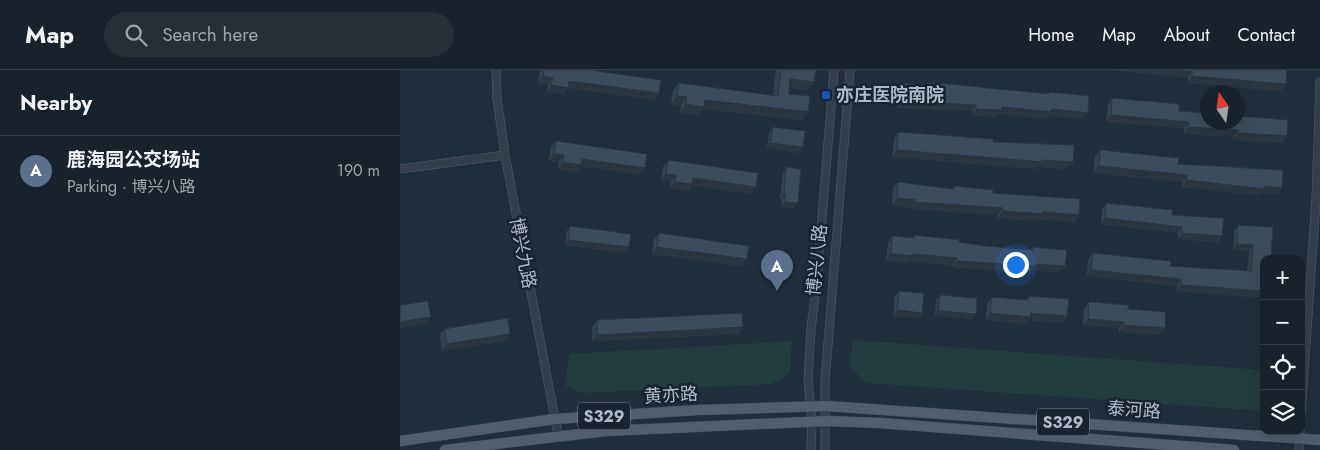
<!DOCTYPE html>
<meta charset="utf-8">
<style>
:root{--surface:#18222c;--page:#252f38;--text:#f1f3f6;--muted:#9fa4a9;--line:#363f48;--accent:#b45309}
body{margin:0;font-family:Jost,"Noto Sans SC",sans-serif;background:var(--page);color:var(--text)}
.controls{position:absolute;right:15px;bottom:15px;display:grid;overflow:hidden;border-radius:10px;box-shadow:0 5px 20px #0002}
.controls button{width:45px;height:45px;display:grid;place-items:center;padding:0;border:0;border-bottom:1px solid var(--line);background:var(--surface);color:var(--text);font:25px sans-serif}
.compass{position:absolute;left:800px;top:15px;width:45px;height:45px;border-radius:50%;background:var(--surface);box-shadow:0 5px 20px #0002;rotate:347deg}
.you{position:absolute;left:615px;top:194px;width:18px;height:18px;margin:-12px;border:4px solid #fff;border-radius:50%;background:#1a73e8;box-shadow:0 0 0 8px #1a73e833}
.badge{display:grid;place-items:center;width:32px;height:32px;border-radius:50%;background:var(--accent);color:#fff;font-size:16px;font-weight:700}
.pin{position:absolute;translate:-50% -41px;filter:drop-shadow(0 1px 2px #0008)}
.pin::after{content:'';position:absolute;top:26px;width:18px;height:15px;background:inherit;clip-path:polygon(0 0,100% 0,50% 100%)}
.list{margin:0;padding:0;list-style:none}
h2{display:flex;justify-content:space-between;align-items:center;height:65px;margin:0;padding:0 20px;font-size:21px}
h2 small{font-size:16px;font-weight:400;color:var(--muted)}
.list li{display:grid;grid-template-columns:32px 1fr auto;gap:15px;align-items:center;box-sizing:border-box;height:70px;padding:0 20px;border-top:1px solid var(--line)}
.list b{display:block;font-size:19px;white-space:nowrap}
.list p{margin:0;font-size:16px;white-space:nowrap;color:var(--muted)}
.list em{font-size:16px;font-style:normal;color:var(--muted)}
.icon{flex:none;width:28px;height:28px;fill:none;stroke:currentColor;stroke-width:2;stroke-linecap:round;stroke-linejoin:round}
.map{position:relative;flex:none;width:920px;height:380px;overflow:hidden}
header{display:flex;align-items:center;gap:30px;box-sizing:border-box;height:70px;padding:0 25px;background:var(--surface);border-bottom:1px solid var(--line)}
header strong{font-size:24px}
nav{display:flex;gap:28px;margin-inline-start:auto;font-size:18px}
.search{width:350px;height:45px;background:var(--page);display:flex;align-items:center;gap:12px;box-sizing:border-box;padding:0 18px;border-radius:28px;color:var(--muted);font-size:19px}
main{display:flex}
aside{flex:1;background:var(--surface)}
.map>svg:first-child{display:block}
.green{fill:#223b3c}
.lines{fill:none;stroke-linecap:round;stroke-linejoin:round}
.minor-casing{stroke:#525d69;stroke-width:9}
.major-casing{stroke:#404b58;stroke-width:11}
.minor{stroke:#343f4b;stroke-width:8}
.major{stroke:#525e6c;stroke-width:10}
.wall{fill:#34414e}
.shaded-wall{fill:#2a3540}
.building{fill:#3c4c5b;stroke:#2a3540}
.transit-dot{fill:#1a4fb4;stroke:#192430;stroke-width:2}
.labels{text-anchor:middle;stroke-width:5;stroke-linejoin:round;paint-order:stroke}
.shield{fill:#192430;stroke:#828d9a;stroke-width:1}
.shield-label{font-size:16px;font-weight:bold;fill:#afbac8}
.poi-label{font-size:18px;font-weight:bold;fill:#afbac8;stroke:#192430;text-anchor:start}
.street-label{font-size:18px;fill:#afbac8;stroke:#192430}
</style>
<header>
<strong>Map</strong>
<div class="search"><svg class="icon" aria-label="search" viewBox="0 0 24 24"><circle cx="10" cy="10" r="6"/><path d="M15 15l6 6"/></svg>Search here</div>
<nav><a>Home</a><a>Map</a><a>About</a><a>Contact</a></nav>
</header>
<main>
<aside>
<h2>Nearby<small></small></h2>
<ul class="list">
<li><span class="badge" style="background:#5c6f8a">A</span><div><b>鹿海园公交场站</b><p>Parking · 博兴八路</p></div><em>190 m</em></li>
</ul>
</aside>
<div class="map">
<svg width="920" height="380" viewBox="0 0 920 380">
<rect width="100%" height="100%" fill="#202e3b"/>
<path class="green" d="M 453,270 L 864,300 L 864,341 L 466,313 L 450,297 Z
M 392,271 L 390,303 L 372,314 L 182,323 L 165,315 L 169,284 Z"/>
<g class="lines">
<defs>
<path id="minor" d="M 96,0 L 97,28 L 105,85 L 158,365
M 0,99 L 105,85
M 901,343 L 916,131 L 920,12
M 411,380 L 412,352 L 408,311 L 411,259 L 417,209 L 434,0
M 425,380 L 425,311 L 450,0
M 899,380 L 900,361"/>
<path id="major" d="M 0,371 L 155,349 L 298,340 L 426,336 L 920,370
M 45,380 L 206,361 L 427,351 L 480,353 L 834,380"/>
</defs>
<use href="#minor" class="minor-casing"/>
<use href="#major" class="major-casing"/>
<use href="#minor" class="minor"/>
<use href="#major" class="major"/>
</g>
<path class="wall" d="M 140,0 L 190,0 L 259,23 L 254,30 L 168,18 L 164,24 L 147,22 L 148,14 L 138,13 Z
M 376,0 L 416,0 L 414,12 L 408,20 L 389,18 L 389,24 L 403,50 L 303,39 L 298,45 L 280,42 L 281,35 L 271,34 L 273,21 L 279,13 L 373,25 Z
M 712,0 L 887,0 L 881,21 L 787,13 L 788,8 Z
M 528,12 L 648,24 L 649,22 L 683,49 L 648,46 L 646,49 L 599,44 L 597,47 L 571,45 L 572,41 L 497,38 L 499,20 L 503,13 L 526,14 Z
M 712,28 L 779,41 L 882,73 L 833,70 L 834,67 L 784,64 L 784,58 L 706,52 L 708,35 Z
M 373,57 L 403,77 L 399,83 L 367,78 L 369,62 Z
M 498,62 L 593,72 L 668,99 L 638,97 L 637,99 L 492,87 L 494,69 Z
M 156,71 L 240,105 L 181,96 L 176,102 L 158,99 L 159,92 L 149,91 L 151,77 Z
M 700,80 L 778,94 L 877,124 L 861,123 L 859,125 L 782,117 L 783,112 L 694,103 L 695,87 Z
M 268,90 L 356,117 L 351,124 L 292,115 L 288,121 L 270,118 L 271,112 L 261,110 L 263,97 Z
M 386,97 L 398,133 L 394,138 L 381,137 L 382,130 L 380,129 L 383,103 Z
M 498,112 L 552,119 L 554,116 L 593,123 L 679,145 L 674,152 L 639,149 L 638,151 L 598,148 L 598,145 L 511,139 L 511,137 L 492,135 L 493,118 Z
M 706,133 L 772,145 L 822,166 L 818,172 L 778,169 L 778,163 L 701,154 L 702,139 Z
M 838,155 L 864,189 L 864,228 L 776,221 L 777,216 L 687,206 L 688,190 L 693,183 L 770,196 L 847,201 L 849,181 L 833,180 L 834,162 Z
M 170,156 L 229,177 L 226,183 L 165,175 L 167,161 Z
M 259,163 L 342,196 L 252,184 L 254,170 Z
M 514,165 L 585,176 L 631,179 L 633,177 L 660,203 L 632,200 L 630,203 L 552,197 L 552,195 L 509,191 L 508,193 L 486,191 L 488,173 L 492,166 L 512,168 Z
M 499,221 L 522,243 L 518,248 L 493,246 L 495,226 Z
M 540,225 L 572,249 L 535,246 L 536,230 Z
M 629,226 L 667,246 L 662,253 L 628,250 L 625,254 L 586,250 L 587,234 L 592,227 L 626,230 Z
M 689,232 L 728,239 L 760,265 L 719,262 L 719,258 L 683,255 L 684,239 Z
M 197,250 L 343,257 L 338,264 L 192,271 L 192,257 Z
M 44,259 L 110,264 L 106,271 L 42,281 L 39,265 Z"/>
<path class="shaded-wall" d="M 712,0 L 779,0 L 792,2 L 788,8 Z
M 143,6 L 153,8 L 148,14 L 138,13 Z
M 792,6 L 886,14 L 881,21 L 787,13 Z
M 390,9 L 414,12 L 408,20 L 385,17 Z
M 169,11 L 259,23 L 254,30 L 168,18 L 164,24 L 147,22 L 151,15 Z
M 277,26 L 287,27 L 281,35 L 271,34 Z
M 305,30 L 408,42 L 403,50 L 303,39 L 298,45 L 280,42 L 286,34 Z
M 502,31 L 576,35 L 572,41 L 497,38 Z
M 602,37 L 651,39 L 688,43 L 683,49 L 648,46 L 646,49 L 599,44 L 597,47 L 571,45 L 576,39 Z
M 711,45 L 789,52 L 784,58 L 706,52 Z
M 788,57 L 838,60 L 834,67 L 784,64 Z
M 838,63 L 887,66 L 882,73 L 833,70 Z
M 370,73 L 403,77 L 399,83 L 367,78 Z
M 497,80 L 642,90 L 673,92 L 668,99 L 638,97 L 637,99 L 492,87 Z
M 154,84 L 164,85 L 159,92 L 149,91 Z
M 182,89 L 245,98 L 240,105 L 181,96 L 176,102 L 158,99 L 163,92 Z
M 699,96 L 787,105 L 783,112 L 694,103 Z
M 266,104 L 276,105 L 271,112 L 261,110 Z
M 293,108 L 356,117 L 351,124 L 292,115 L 288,121 L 270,118 L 275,112 Z
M 787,110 L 864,116 L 882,118 L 877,124 L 861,123 L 859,125 L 782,117 Z
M 384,124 L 386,124 L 382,130 L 380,129 Z
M 497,128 L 516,130 L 511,137 L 492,135 Z
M 385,132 L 398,133 L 394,138 L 381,137 Z
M 515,132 L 603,138 L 598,145 L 511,139 Z
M 603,141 L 643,142 L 679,145 L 674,152 L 639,149 L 638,151 L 598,148 Z
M 705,148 L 782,157 L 778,163 L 701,154 Z
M 782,163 L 822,166 L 818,172 L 778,169 Z
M 168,170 L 229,177 L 226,183 L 165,175 Z
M 837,174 L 853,175 L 849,181 L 833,180 Z
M 257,177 L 347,189 L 342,196 L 252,184 Z
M 491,184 L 513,184 L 557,188 L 552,195 L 509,191 L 508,193 L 486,191 Z
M 557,191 L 635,194 L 665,196 L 660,203 L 632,200 L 630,203 L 552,197 Z
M 691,200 L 781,209 L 777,216 L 687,206 Z
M 781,215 L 864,221 L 864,228 L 776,221 Z
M 497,240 L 522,243 L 518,248 L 493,246 Z
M 538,241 L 576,244 L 572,249 L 535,246 Z
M 590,243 L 631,243 L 667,246 L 662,253 L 628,250 L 625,254 L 586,250 Z
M 31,247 L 26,254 L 0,258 L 0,252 Z
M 688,249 L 724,252 L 719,258 L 683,255 Z
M 724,255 L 765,258 L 760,265 L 719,262 Z
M 343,257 L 338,264 L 192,271 L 197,265 Z
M 110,264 L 106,271 L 42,281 L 47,274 Z"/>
<path class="building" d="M 144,0 L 190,0 L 261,10 L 259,23 L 169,11 L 168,18 L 151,15 L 153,8 L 143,6 Z
M 381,0 L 416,0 L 414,12 L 390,9 L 389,24 L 410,26 L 408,42 L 305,30 L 304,37 L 286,34 L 287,27 L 277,26 L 279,13 L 378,26 Z
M 779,0 L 887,0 L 886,14 L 792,6 L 792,2 Z
M 528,12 L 649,24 L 649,22 L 689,26 L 688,43 L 651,39 L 651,42 L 602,37 L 601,40 L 576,39 L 576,35 L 502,31 L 503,13 L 528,15 Z
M 712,28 L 779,34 L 779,41 L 808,43 L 808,52 L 838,52 L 838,46 L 888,50 L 887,66 L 838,63 L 838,60 L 788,57 L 789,52 L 711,45 Z
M 373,57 L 405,61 L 403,77 L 370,73 Z
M 498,62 L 593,69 L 593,72 L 674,75 L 673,92 L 642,90 L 642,92 L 497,80 Z
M 156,71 L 247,84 L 245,98 L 182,89 L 181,95 L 163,92 L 164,85 L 154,84 Z
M 700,80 L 779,88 L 778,94 L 883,100 L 882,118 L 864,116 L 864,119 L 787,110 L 787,105 L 699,96 Z
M 268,90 L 358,103 L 356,117 L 293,108 L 292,114 L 275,112 L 276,105 L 266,104 Z
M 386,97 L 401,99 L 398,133 L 385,132 L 386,124 L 384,124 Z
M 498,112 L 554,119 L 554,116 L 593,120 L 593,123 L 680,129 L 679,145 L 643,142 L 643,144 L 603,141 L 603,138 L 515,132 L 516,130 L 497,128 Z
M 706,133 L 773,140 L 772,145 L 824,148 L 822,166 L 782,163 L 782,157 L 705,148 Z
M 838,155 L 873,157 L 871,189 L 864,189 L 864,221 L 781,215 L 781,209 L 691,200 L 693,183 L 771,191 L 770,196 L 851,201 L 853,175 L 837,174 Z
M 170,156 L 231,164 L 229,177 L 168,170 Z
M 259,163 L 349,176 L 347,189 L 257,177 Z
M 514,165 L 560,170 L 559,172 L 585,176 L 633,180 L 633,177 L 667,180 L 665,196 L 635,194 L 635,196 L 557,191 L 557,188 L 513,184 L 513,186 L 491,184 L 492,166 L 514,168 Z
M 499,221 L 524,223 L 522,243 L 497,240 Z
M 540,225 L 577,228 L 576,244 L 538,241 Z
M 629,226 L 669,229 L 667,246 L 631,243 L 630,247 L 590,243 L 592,227 L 628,230 Z
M 28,231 L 31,247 L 0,252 L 0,235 Z
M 689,232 L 729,235 L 728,239 L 766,242 L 765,258 L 724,255 L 724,252 L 688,249 Z
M 342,243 L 343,257 L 197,265 L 197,250 Z
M 108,248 L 110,264 L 47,274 L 44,259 Z"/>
<rect class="transit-dot" x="421" y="20" width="10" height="10" rx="2.5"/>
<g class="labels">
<g class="shield">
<rect x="178" y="332.5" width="52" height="27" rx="4"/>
<rect x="637" y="338.5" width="52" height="27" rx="4"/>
</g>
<g class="shield-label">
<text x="204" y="352">S329</text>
<text x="663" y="358">S329</text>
</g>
<g class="poi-label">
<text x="436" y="31">亦庄医院南院</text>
</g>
<g class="street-label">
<text transform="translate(123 183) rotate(79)" y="6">博兴九路</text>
<text transform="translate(417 190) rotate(-84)" y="6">博兴八路</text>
<text transform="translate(271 325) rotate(-3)" y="6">黄亦路</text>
<text transform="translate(734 340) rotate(4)" y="6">泰河路</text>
</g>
</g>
</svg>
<div class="controls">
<button>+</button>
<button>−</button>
<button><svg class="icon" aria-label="locate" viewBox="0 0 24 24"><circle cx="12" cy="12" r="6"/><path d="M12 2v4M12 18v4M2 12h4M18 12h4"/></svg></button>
<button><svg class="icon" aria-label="layers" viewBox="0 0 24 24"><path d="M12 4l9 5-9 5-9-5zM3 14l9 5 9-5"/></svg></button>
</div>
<svg class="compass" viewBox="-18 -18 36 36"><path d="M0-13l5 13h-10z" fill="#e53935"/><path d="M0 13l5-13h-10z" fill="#9fa4a9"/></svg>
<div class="you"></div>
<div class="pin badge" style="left:377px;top:221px;background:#5c6f8a">A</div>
</div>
</main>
